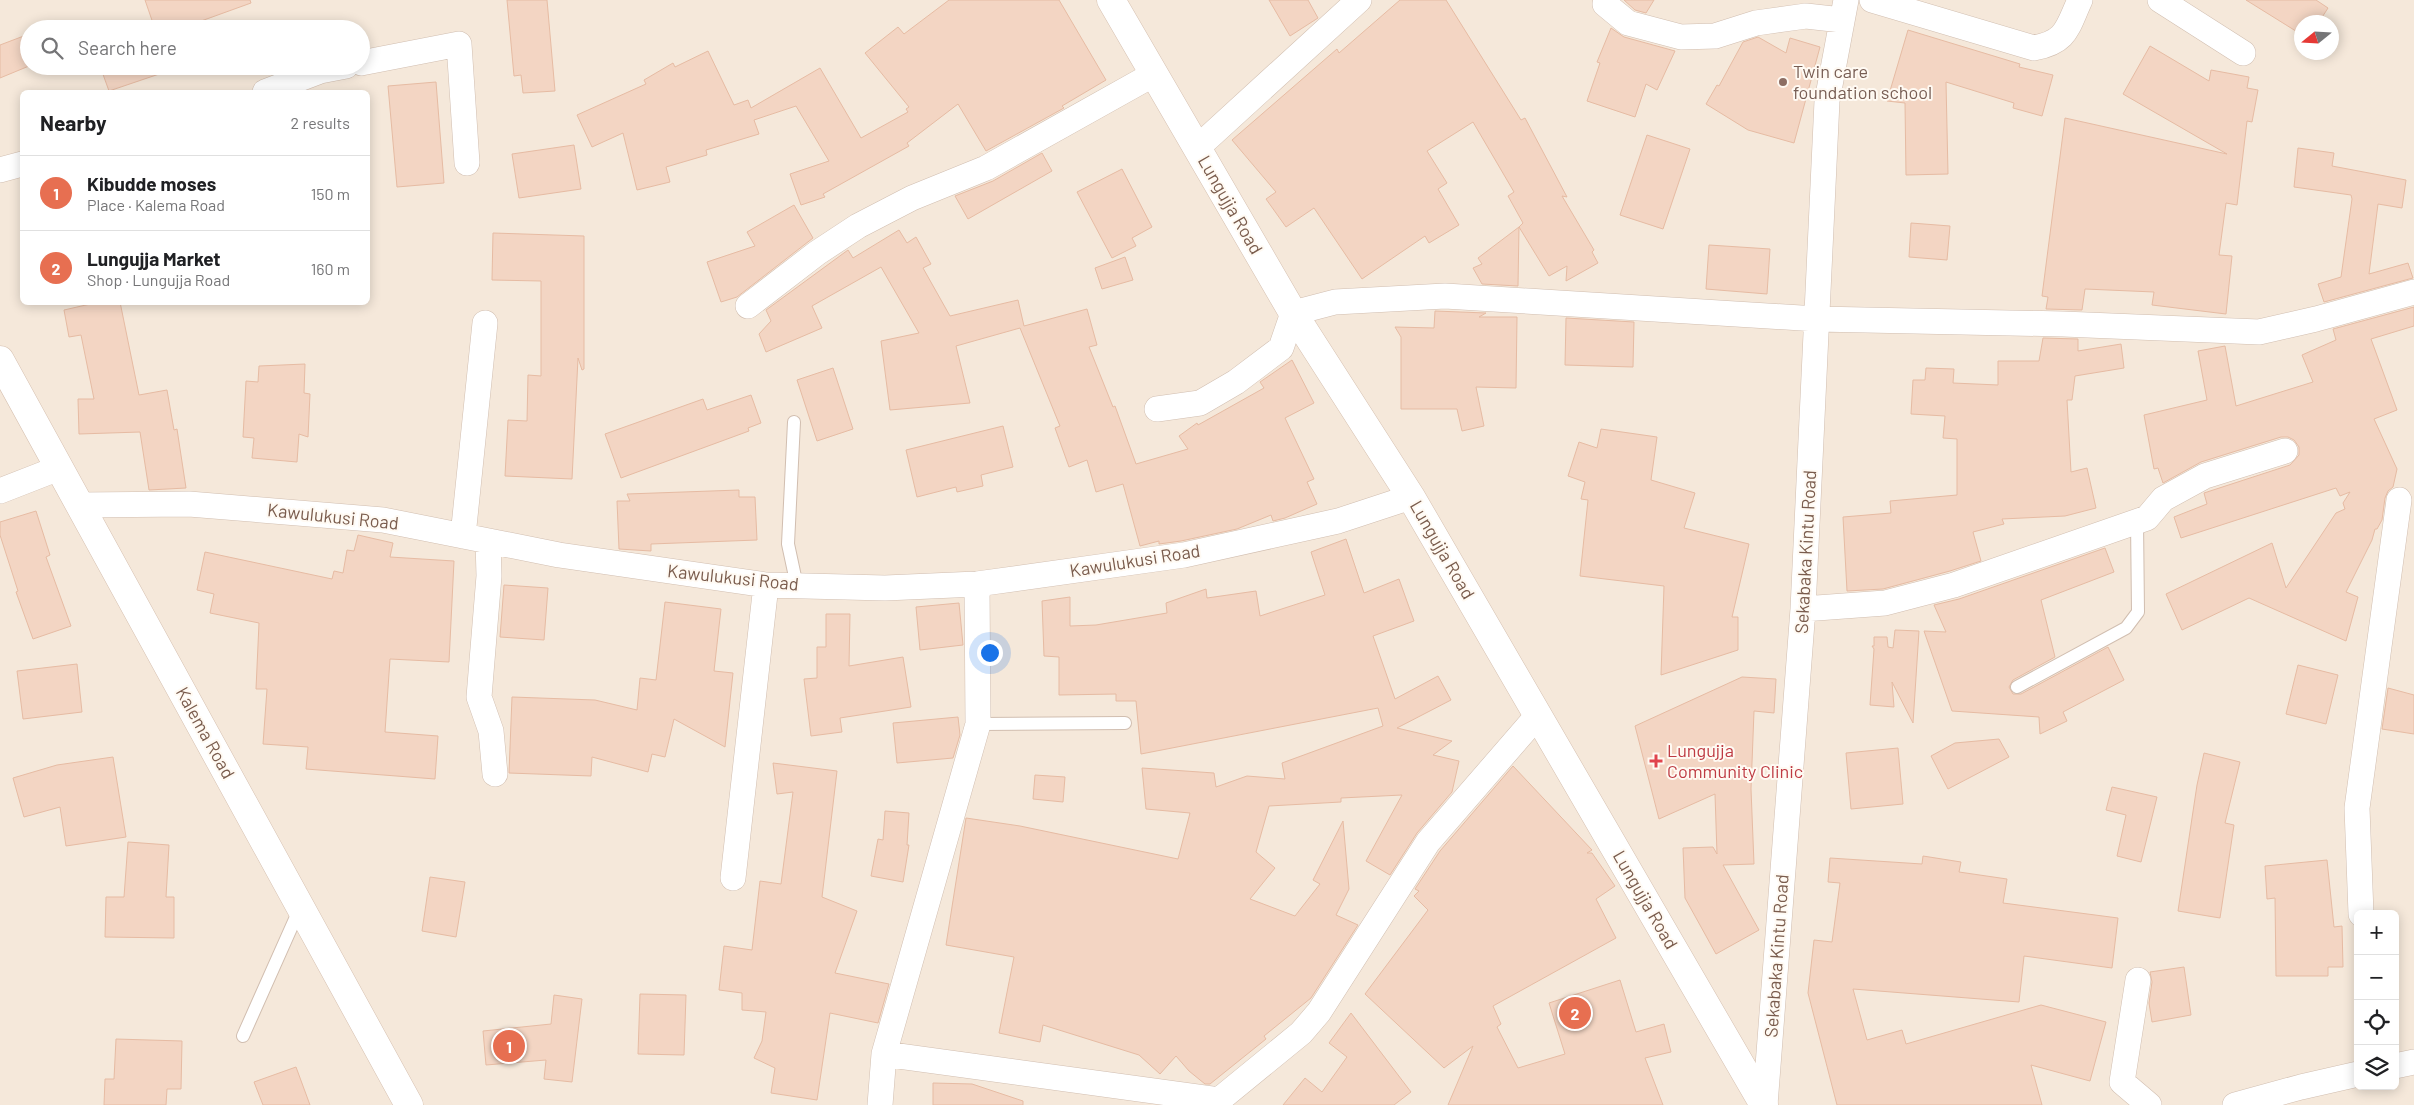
<!DOCTYPE html>
<meta charset="utf-8">
<style>
:root{--surface:#fff;--page:#f6f6f6;--text:#202124;--muted:#757577;--line:#e0e0e0;--accent:#e76f51}
body{margin:0;font-family:Barlow,sans-serif;background:var(--page);color:var(--text)}
.controls{position:absolute;right:15px;bottom:15px;display:grid;overflow:hidden;border-radius:8px;box-shadow:0 2px 12px #0003}
.controls button{width:45px;height:45px;display:grid;place-items:center;padding:0;border:0;border-bottom:1px solid var(--line);background:var(--surface);color:var(--text);font:25px sans-serif}
.compass{position:absolute;left:2294px;top:15px;width:45px;height:45px;border-radius:50%;background:var(--surface);box-shadow:0 2px 12px #0003;rotate:252deg}
.you{position:absolute;left:989px;top:652px;width:18px;height:18px;margin:-12px;border:4px solid #fff;border-radius:50%;background:#1a73e8;box-shadow:0 0 0 8px #1a73e833}
.badge{display:grid;place-items:center;width:32px;height:32px;border-radius:50%;background:var(--accent);color:#fff;font-size:16px;font-weight:700}
.pin{position:absolute;translate:-50% -50%;border:2px solid #fff;box-shadow:0 1px 5px #0006}
.list{margin:0;padding:0;list-style:none}
h2{display:flex;justify-content:space-between;align-items:center;height:65px;margin:0;padding:0 20px;font-size:21px}
h2 small{font-size:16px;font-weight:400;color:var(--muted)}
.list li{display:grid;grid-template-columns:32px 1fr auto;gap:15px;align-items:center;box-sizing:border-box;height:75px;padding:0 20px;border-top:1px solid var(--line)}
.list b{display:block;font-size:19px;white-space:nowrap}
.list p{margin:0;font-size:16px;white-space:nowrap;color:var(--muted)}
.list em{font-size:16px;font-style:normal;color:var(--muted)}
.icon{flex:none;width:28px;height:28px;fill:none;stroke:currentColor;stroke-width:2;stroke-linecap:round;stroke-linejoin:round}
.map{position:relative;flex:none;width:2414px;height:1105px;overflow:hidden}
.search{position:absolute;background:var(--surface);box-shadow:0 2px 12px #0003;left:20px;top:20px;width:350px;height:55px;display:flex;align-items:center;gap:12px;box-sizing:border-box;padding:0 18px;border-radius:28px;color:var(--muted);font-size:19px}
.panel{position:absolute;background:var(--surface);box-shadow:0 2px 12px #0003;left:20px;top:90px;width:350px;height:215px;border-radius:8px}
.map>svg:first-child{display:block}
.residential{fill:#f5e8da;fill-rule:evenodd}
.building{fill:#f3d5c3;stroke:#e6bba3}
.lines{fill:none;stroke-linecap:round;stroke-linejoin:round}
.lane-casing{stroke:#d1beb0;stroke-width:14}
.street-casing{stroke:#d1beb0;stroke-width:26}
.secondary-casing{stroke:#d6c0b0;stroke-width:29}
.lane{stroke:#fff;stroke-width:12}
.street{stroke:#fff;stroke-width:25}
.secondary{stroke:#fff;stroke-width:28}
.education-dot{fill:#8d6e63;stroke:#fffaf3;stroke-width:2}
.health-dot{fill:#e0444e;stroke:#fffaf3;stroke-width:2}
.labels{text-anchor:middle;stroke-width:4;stroke-linejoin:round;paint-order:stroke}
.education-label{font-size:18px;fill:#785e54;stroke:#fffaf3;text-anchor:start}
.street-label{font-size:18px;fill:#7a5c4d;stroke:#fffaf3}
.health-label{font-size:18px;fill:#be3a42;stroke:#fffaf3;text-anchor:start}
</style>
<div class="map">
<svg width="2414" height="1105" viewBox="0 0 2414 1105">
<rect width="100%" height="100%" fill="#fdf6ec"/>
<path class="residential" d="M 0,0 L 2414,0 L 2414,1105 L 0,1105 ZM 2302,22 L 2332,22 L 2332,52 L 2302,52 ZM 29,29 L 361,29 L 361,66 L 29,66 ZM 22,92 L 368,92 L 368,302 L 22,302 ZM 2358,914 L 2395,914 L 2395,1086 L 2358,1086 Z"/>
<path class="building" d="M 145,0 L 250,0 L 251,3 L 179,29 L 155,29 Z
M 507,0 L 547,0 L 555,91 L 523,93 L 521,75 L 514,76 Z
M 949,0 L 1059,0 L 1106,80 L 1062,106 L 1064,108 L 986,151 L 958,104 L 907,143 L 909,146 L 823,194 L 825,197 L 801,205 L 790,174 L 829,161 L 796,106 L 754,120 L 759,134 L 706,150 L 707,155 L 666,167 L 670,182 L 637,190 L 623,133 L 592,147 L 577,115 L 646,84 L 644,80 L 673,63 L 675,67 L 708,51 L 734,105 L 748,100 L 751,108 L 820,68 L 861,138 L 908,112 L 906,109 L 909,107 L 865,53 L 898,27 L 904,34 Z
M 1269,0 L 1308,0 L 1318,18 L 1290,36 Z
M 1400,0 L 1446,0 L 1521,120 L 1525,118 L 1567,197 L 1562,196 L 1594,250 L 1592,252 L 1598,263 L 1566,281 L 1567,266 L 1549,276 L 1519,227 L 1523,223 L 1508,196 L 1514,192 L 1473,122 L 1427,151 L 1447,183 L 1438,189 L 1459,225 L 1429,243 L 1425,236 L 1362,279 L 1314,208 L 1286,227 L 1266,199 L 1276,192 L 1232,140 L 1337,49 L 1339,53 Z
M 1624,0 L 1654,0 L 1646,13 L 1635,10 Z
M 2246,0 L 2316,0 L 2328,8 L 2319,22 L 2302,22 L 2299,33 Z
M 1611,28 L 1624,37 L 1675,51 L 1657,90 L 1646,84 L 1635,117 L 1587,101 L 1600,63 L 1597,62 Z
M 1908,30 L 2020,64 L 2019,67 L 2053,75 L 2042,116 L 2013,108 L 2014,103 L 1946,82 L 1948,174 L 1906,175 L 1905,103 L 1887,101 Z
M 29,34 L 29,66 L 0,78 L 0,45 Z
M 1758,37 L 1786,53 L 1790,38 L 1820,47 L 1794,143 L 1748,130 L 1706,104 L 1717,85 L 1719,86 L 1743,42 Z
M 2150,46 L 2209,81 L 2211,70 L 2249,77 L 2247,88 L 2258,90 L 2252,122 L 2247,121 L 2237,205 L 2226,203 L 2219,255 L 2232,256 L 2226,314 L 2152,305 L 2154,292 L 2085,289 L 2082,310 L 2046,309 L 2048,297 L 2042,296 L 2065,118 L 2227,154 L 2123,94 Z
M 100,66 L 170,66 L 171,70 L 109,91 Z
M 436,82 L 444,183 L 397,187 L 388,86 Z
M 1647,135 L 1690,149 L 1663,229 L 1620,215 Z
M 574,145 L 581,189 L 519,198 L 512,154 Z
M 2298,148 L 2334,153 L 2332,166 L 2406,180 L 2402,208 L 2378,204 L 2369,274 L 2408,263 L 2413,278 L 2324,302 L 2318,284 L 2341,277 L 2352,199 L 2351,195 L 2294,187 Z
M 1042,153 L 1052,171 L 968,219 L 955,196 L 993,181 Z
M 1122,169 L 1152,227 L 1132,238 L 1136,246 L 1112,258 L 1077,192 Z
M 794,205 L 813,238 L 737,297 L 721,302 L 707,262 L 755,246 L 747,232 Z
M 1911,223 L 1950,226 L 1947,260 L 1909,257 Z
M 1519,227 L 1518,286 L 1482,284 L 1473,268 L 1482,264 L 1478,258 Z
M 899,230 L 907,243 L 916,237 L 931,264 L 923,268 L 950,316 L 1018,300 L 1024,326 L 1087,309 L 1097,345 L 1089,347 L 1113,407 L 1115,406 L 1136,464 L 1188,449 L 1179,436 L 1197,423 L 1198,425 L 1264,388 L 1260,382 L 1292,360 L 1314,403 L 1285,418 L 1314,479 L 1307,482 L 1317,504 L 1285,518 L 1273,521 L 1271,515 L 1237,529 L 1181,541 L 1159,544 L 1159,541 L 1140,546 L 1123,484 L 1096,492 L 1087,460 L 1069,467 L 1055,428 L 1060,426 L 1020,328 L 956,346 L 970,403 L 890,410 L 881,341 L 919,333 L 881,267 L 812,306 L 822,328 L 766,352 L 759,334 L 771,321 L 766,310 L 848,250 L 853,258 Z
M 493,233 L 584,236 L 584,369 L 582,370 L 578,358 L 572,479 L 505,476 L 508,420 L 527,421 L 528,375 L 541,376 L 541,281 L 492,280 Z
M 1709,245 L 1770,249 L 1767,294 L 1706,289 Z
M 1125,257 L 1133,280 L 1102,289 L 1095,268 Z
M 99,302 L 120,302 L 139,395 L 167,390 L 174,430 L 177,429 L 186,488 L 149,490 L 140,432 L 79,434 L 78,399 L 94,399 L 81,335 L 69,337 L 64,310 Z
M 2414,307 L 2414,326 L 2371,339 L 2397,410 L 2374,419 L 2397,469 L 2393,487 L 2388,491 L 2385,498 L 2382,520 L 2377,529 L 2375,529 L 2372,540 L 2346,592 L 2358,597 L 2346,641 L 2249,598 L 2182,630 L 2166,594 L 2272,543 L 2286,588 L 2336,513 L 2345,509 L 2343,503 L 2350,492 L 2340,496 L 2336,488 L 2181,538 L 2174,517 L 2207,504 L 2204,493 L 2290,465 L 2299,455 L 2299,447 L 2294,440 L 2288,437 L 2281,437 L 2201,462 L 2163,483 L 2158,468 L 2154,469 L 2144,415 L 2207,400 L 2198,351 L 2225,346 L 2236,406 L 2313,382 L 2302,355 L 2336,340 L 2333,329 Z
M 1435,311 L 1486,313 L 1479,317 L 1517,317 L 1516,388 L 1476,387 L 1484,426 L 1462,431 L 1457,409 L 1401,409 L 1401,337 L 1395,327 L 1434,328 Z
M 1566,318 L 1634,322 L 1633,367 L 1565,365 Z
M 2043,338 L 2078,339 L 2078,351 L 2121,344 L 2124,368 L 2075,376 L 2072,400 L 2067,400 L 2071,472 L 2087,468 L 2096,508 L 2065,516 L 2002,519 L 2004,524 L 1973,532 L 1981,561 L 1950,571 L 1883,589 L 1847,591 L 1843,517 L 1891,513 L 1890,501 L 1957,495 L 1957,439 L 1943,438 L 1945,416 L 1911,414 L 1913,380 L 1925,380 L 1926,368 L 1954,369 L 1953,383 L 1998,385 L 1998,361 L 2039,361 Z
M 305,364 L 304,393 L 310,394 L 308,437 L 299,434 L 297,462 L 252,458 L 254,438 L 243,437 L 246,381 L 258,382 L 259,366 Z
M 833,368 L 853,429 L 817,441 L 797,380 Z
M 751,395 L 761,423 L 748,428 L 749,431 L 621,478 L 605,434 L 703,399 L 707,410 Z
M 1003,426 L 1013,467 L 981,475 L 983,486 L 957,492 L 956,487 L 917,497 L 906,450 Z
M 1601,429 L 1657,437 L 1651,480 L 1695,493 L 1684,528 L 1749,544 L 1732,617 L 1738,617 L 1738,650 L 1661,675 L 1664,586 L 1580,576 L 1588,500 L 1581,499 L 1585,482 L 1568,476 L 1579,442 L 1597,448 Z
M 739,490 L 739,497 L 755,497 L 757,540 L 651,544 L 651,551 L 619,549 L 617,501 L 630,501 L 627,494 Z
M 36,511 L 50,555 L 46,557 L 71,626 L 33,639 L 16,592 L 18,591 L 0,535 L 0,522 Z
M 358,535 L 393,543 L 390,557 L 454,561 L 449,662 L 390,659 L 385,732 L 438,736 L 435,779 L 306,769 L 308,747 L 263,744 L 267,689 L 256,689 L 259,623 L 210,613 L 214,594 L 197,590 L 205,552 L 332,579 L 334,571 L 343,573 L 347,550 L 354,551 Z
M 1346,539 L 1364,593 L 1399,579 L 1414,621 L 1373,636 L 1395,699 L 1438,676 L 1451,700 L 1397,728 L 1452,741 L 1433,755 L 1459,761 L 1452,792 L 1417,833 L 1390,875 L 1366,861 L 1402,795 L 1341,798 L 1341,802 L 1269,806 L 1256,852 L 1275,868 L 1250,899 L 1295,916 L 1320,884 L 1313,880 L 1343,821 L 1349,889 L 1336,915 L 1358,925 L 1311,998 L 1264,1036 L 1266,1039 L 1210,1084 L 1205,1084 L 1189,1071 L 1176,1056 L 1160,1074 L 1139,1055 L 1043,1025 L 1040,1042 L 999,1033 L 1014,957 L 946,945 L 966,818 L 1020,826 L 1178,859 L 1190,813 L 1146,809 L 1142,768 L 1214,773 L 1216,787 L 1247,776 L 1285,779 L 1282,763 L 1383,726 L 1378,708 L 1141,754 L 1136,701 L 1116,701 L 1116,694 L 1059,695 L 1059,657 L 1044,656 L 1042,601 L 1070,597 L 1070,626 L 1096,625 L 1167,613 L 1166,603 L 1206,589 L 1207,598 L 1256,591 L 1260,616 L 1325,595 L 1311,552 Z
M 2105,548 L 2114,572 L 2041,600 L 2055,657 L 2013,680 L 2009,687 L 2013,694 L 2021,694 L 2108,647 L 2124,680 L 2063,712 L 2067,721 L 2040,734 L 2039,717 L 1952,711 L 1924,631 L 1946,632 L 1934,605 L 1959,599 Z
M 504,585 L 548,588 L 544,640 L 500,637 Z
M 665,602 L 721,609 L 714,671 L 733,673 L 725,747 L 674,719 L 665,757 L 652,754 L 648,772 L 592,757 L 591,776 L 509,773 L 512,697 L 595,700 L 637,710 L 640,678 L 656,680 Z
M 959,603 L 963,645 L 920,650 L 916,607 Z
M 826,614 L 850,614 L 849,666 L 903,657 L 911,707 L 840,718 L 842,732 L 811,736 L 804,679 L 817,678 L 817,647 L 826,647 Z
M 1895,630 L 1919,631 L 1913,723 L 1892,682 L 1894,707 L 1870,705 L 1874,649 L 1872,646 L 1874,646 L 1874,637 L 1887,637 L 1888,647 L 1893,648 Z
M 77,664 L 82,712 L 23,719 L 17,671 Z
M 2298,665 L 2338,675 L 2326,724 L 2286,714 Z
M 1742,677 L 1776,679 L 1774,713 L 1754,711 L 1751,789 L 1754,864 L 1723,865 L 1759,930 L 1716,954 L 1685,898 L 1683,848 L 1713,847 L 1717,854 L 1715,794 L 1659,819 L 1635,726 Z
M 2388,688 L 2414,695 L 2414,734 L 2382,729 Z
M 958,717 L 960,735 L 953,758 L 897,763 L 893,723 Z
M 1999,739 L 2009,757 L 1948,789 L 1931,756 L 1955,743 Z
M 1898,748 L 1903,804 L 1851,809 L 1846,753 Z
M 2204,753 L 2240,762 L 2225,823 L 2234,825 L 2220,918 L 2178,911 L 2197,785 Z
M 113,757 L 126,837 L 66,846 L 60,807 L 24,817 L 13,778 L 57,765 Z
M 773,763 L 837,771 L 822,897 L 857,911 L 835,973 L 889,984 L 878,1023 L 830,1013 L 817,1100 L 771,1093 L 775,1068 L 754,1058 L 762,1041 L 766,1012 L 742,1010 L 742,993 L 719,990 L 724,946 L 752,950 L 760,881 L 781,884 L 793,792 L 777,794 Z
M 1513,766 L 1592,850 L 1587,853 L 1592,853 L 1615,886 L 1596,899 L 1616,938 L 1493,1006 L 1501,1024 L 1497,1027 L 1518,1068 L 1565,1054 L 1549,1003 L 1620,980 L 1636,1032 L 1664,1024 L 1671,1052 L 1645,1058 L 1663,1105 L 1448,1105 L 1473,1046 L 1444,1068 L 1365,994 L 1428,910 L 1414,896 L 1419,891 L 1415,889 L 1440,851 Z
M 1035,775 L 1065,777 L 1063,802 L 1033,799 Z
M 2112,787 L 2157,797 L 2141,862 L 2117,856 L 2126,815 L 2106,810 Z
M 885,811 L 909,813 L 907,845 L 909,845 L 903,882 L 871,876 L 878,839 L 883,840 Z
M 128,842 L 169,845 L 166,897 L 174,897 L 174,938 L 105,937 L 106,897 L 124,897 Z
M 1923,856 L 1961,862 L 1959,872 L 2007,879 L 2003,903 L 2118,918 L 2112,968 L 2024,956 L 2019,1002 L 1853,989 L 1867,1040 L 1902,1030 L 1906,1044 L 2041,1005 L 2106,1022 L 2090,1081 L 2031,1065 L 2042,1105 L 1837,1105 L 1808,993 L 1814,940 L 1832,942 L 1840,883 L 1828,882 L 1830,858 L 1922,864 Z
M 2327,860 L 2334,927 L 2342,926 L 2343,967 L 2328,967 L 2328,976 L 2276,976 L 2275,898 L 2267,899 L 2265,866 Z
M 430,877 L 465,882 L 456,937 L 422,931 Z
M 2184,967 L 2191,1015 L 2152,1022 L 2149,1003 L 2152,982 L 2150,972 Z
M 640,994 L 686,995 L 684,1055 L 638,1054 Z
M 554,995 L 582,999 L 572,1082 L 544,1079 L 546,1060 L 486,1065 L 483,1031 L 551,1024 Z
M 1351,1013 L 1411,1092 L 1394,1105 L 1283,1105 L 1305,1078 L 1322,1092 L 1347,1057 L 1329,1043 Z
M 116,1039 L 182,1041 L 181,1089 L 167,1089 L 166,1105 L 104,1105 L 105,1079 L 114,1079 Z
M 296,1067 L 310,1105 L 263,1105 L 254,1082 Z
M 933,1083 L 972,1084 L 1023,1101 L 1023,1105 L 933,1105 Z"/>
<g class="lines">
<defs>
<path id="lane" d="M 794,422 L 788,544 L 797,586
M 2017,687 L 2126,628 L 2138,612 L 2137,521
M 978,724 L 1125,723
M 243,1036 L 300,908"/>
<path id="street" d="M 1872,0 L 2034,48 C 2067,42 2067,28 2080,0
M 2160,0 L 2243,53
M 1605,4 L 1628,23 L 1681,37 L 1715,36 L 1756,23 L 1806,16 L 1842,20
M 361,63 L 459,44 L 467,163
M 265,92 L 320,71 L 346,66
M 1197,148 L 1359,0
M 0,170 L 22,164
M 748,306 L 817,253 L 858,226 L 912,198 L 986,168 L 1154,74
M 1157,409 L 1200,403 L 1236,382 L 1281,348 L 1293,313 L 1335,302 L 1445,296 L 1817,319 L 2063,324 L 2259,332 L 2316,319 L 2414,292
M 0,491 L 59,468
M 80,505 L 189,504 L 383,520 L 559,555 L 766,585 L 885,588 L 977,584 L 1184,555 L 1338,521 L 1411,497
M 463,536 L 485,323
M 488,541 L 489,576 L 479,697 L 491,731 L 495,774
M 1803,609 L 1885,603 L 1954,585 L 2147,518 L 2163,499 L 2205,476 L 2285,451
M 733,878 L 766,585
M 2361,914 L 2357,808 L 2399,500
M 2138,980 L 2122,1082 L 2149,1105
M 884,1054 L 1219,1100
M 2395,1066 L 2414,1062
M 880,1105 L 884,1054 L 978,724 L 977,584
M 1215,1105 L 1219,1100 L 1301,1033 L 1319,1012 L 1428,842 L 1538,715
M 1765,1105 L 1803,609 L 1827,101 L 1846,0
M 2235,1105 L 2301,1087 L 2358,1074"/>
<path id="secondary" d="M 1111,0 L 1293,313 L 1411,497 L 1764,1105
M 0,360 L 409,1105"/>
</defs>
<use href="#lane" class="lane-casing"/>
<use href="#street" class="street-casing"/>
<use href="#secondary" class="secondary-casing"/>
<use href="#lane" class="lane"/>
<use href="#street" class="street"/>
<use href="#secondary" class="secondary"/>
</g>
<circle class="education-dot" cx="1783" cy="82" r="5"/>
<path class="health-dot" d="M1653.5 753.5h5v5h5v5h-5v5h-5v-5h-5v-5h5z"/>
<g class="labels">
<g class="education-label">
<text x="1793" y="78">Twin care<tspan x="1793" dy="21">foundation school</tspan></text>
</g>
<g class="street-label">
<text transform="translate(1230 205) rotate(60)" y="6">Lungujja Road</text>
<text transform="translate(333 517) rotate(6)" y="6">Kawulukusi Road</text>
<text transform="translate(1442 550) rotate(60)" y="6">Lungujja Road</text>
<text transform="translate(1806 552) rotate(-87)" y="6">Sekabaka Kintu Road</text>
<text transform="translate(1135 561) rotate(-9)" y="6">Kawulukusi Road</text>
<text transform="translate(733 578) rotate(6)" y="6">Kawulukusi Road</text>
<text transform="translate(205 733) rotate(61)" y="6">Kalema Road</text>
<text transform="translate(1645 900) rotate(60)" y="6">Lungujja Road</text>
<text transform="translate(1777 956) rotate(-86)" y="6">Sekabaka Kintu Road</text>
</g>
<g class="health-label">
<text x="1667" y="757">Lungujja<tspan x="1667" dy="21">Community Clinic</tspan></text>
</g>
</g>
</svg>
<div class="controls">
<button>+</button>
<button>−</button>
<button><svg class="icon" aria-label="locate" viewBox="0 0 24 24"><circle cx="12" cy="12" r="6"/><path d="M12 2v4M12 18v4M2 12h4M18 12h4"/></svg></button>
<button><svg class="icon" aria-label="layers" viewBox="0 0 24 24"><path d="M12 4l9 5-9 5-9-5zM3 14l9 5 9-5"/></svg></button>
</div>
<svg class="compass" viewBox="-18 -18 36 36"><path d="M0-13l5 13h-10z" fill="#e53935"/><path d="M0 13l5-13h-10z" fill="#757577"/></svg>
<div class="you"></div>
<div class="pin badge" style="left:509px;top:1046px">1</div>
<div class="pin badge" style="left:1575px;top:1013px">2</div>
<div class="search"><svg class="icon" aria-label="search" viewBox="0 0 24 24"><circle cx="10" cy="10" r="6"/><path d="M15 15l6 6"/></svg>Search here</div>
<section class="panel">
<h2>Nearby<small>2 results</small></h2>
<ul class="list">
<li><span class="badge">1</span><div><b>Kibudde moses</b><p>Place · Kalema Road</p></div><em>150 m</em></li>
<li><span class="badge">2</span><div><b>Lungujja Market</b><p>Shop · Lungujja Road</p></div><em>160 m</em></li>
</ul>
</section>
</div>
